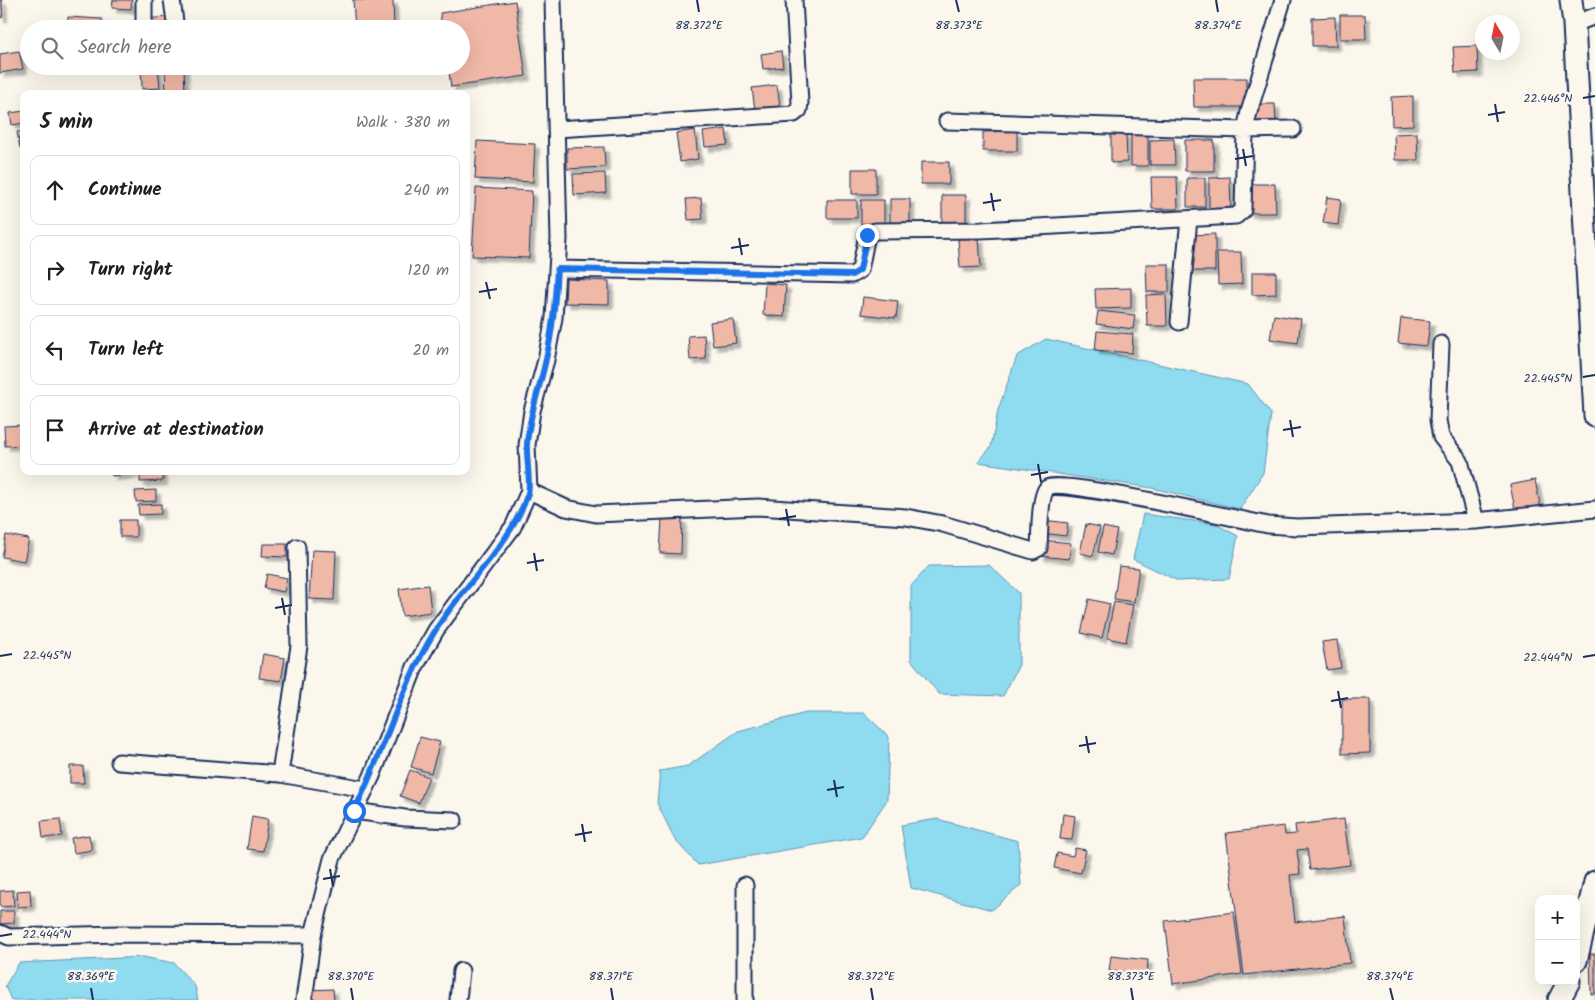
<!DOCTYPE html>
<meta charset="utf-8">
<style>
:root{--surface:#fff;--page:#f6f6f6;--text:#202124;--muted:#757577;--line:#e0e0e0}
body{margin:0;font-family:Kalam,sans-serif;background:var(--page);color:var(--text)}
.controls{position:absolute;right:15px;bottom:15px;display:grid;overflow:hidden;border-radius:10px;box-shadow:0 5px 20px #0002}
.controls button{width:45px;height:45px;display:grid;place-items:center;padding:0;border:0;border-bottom:1px solid var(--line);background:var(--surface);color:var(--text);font:25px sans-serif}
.compass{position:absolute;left:1475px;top:15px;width:45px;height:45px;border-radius:50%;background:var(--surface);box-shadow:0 5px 20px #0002;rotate:350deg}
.stop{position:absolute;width:15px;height:15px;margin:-11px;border:4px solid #1a73e8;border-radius:50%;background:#fff}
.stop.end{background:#1a73e8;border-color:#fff;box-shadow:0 1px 5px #0008}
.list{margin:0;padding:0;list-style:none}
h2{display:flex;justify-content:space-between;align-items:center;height:65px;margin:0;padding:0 20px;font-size:21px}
h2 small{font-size:16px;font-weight:400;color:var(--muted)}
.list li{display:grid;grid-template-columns:32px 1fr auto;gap:15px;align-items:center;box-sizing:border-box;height:70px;margin:0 10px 10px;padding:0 10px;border:1px solid var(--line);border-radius:10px}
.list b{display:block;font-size:19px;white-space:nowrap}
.list em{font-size:16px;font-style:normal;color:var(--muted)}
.icon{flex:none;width:28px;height:28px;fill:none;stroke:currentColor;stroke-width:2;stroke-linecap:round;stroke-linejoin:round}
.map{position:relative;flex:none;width:1595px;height:1000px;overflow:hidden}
.search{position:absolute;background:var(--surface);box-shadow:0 5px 20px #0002;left:20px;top:20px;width:450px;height:55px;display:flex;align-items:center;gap:12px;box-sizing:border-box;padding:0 18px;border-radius:28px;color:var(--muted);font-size:19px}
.panel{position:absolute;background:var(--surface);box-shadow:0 5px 20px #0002;left:20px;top:90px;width:450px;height:385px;border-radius:10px}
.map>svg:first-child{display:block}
.water{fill:#8fdbef;stroke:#6196b5}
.building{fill:#f0b8a6;stroke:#1b2f5e;filter:url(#shadow)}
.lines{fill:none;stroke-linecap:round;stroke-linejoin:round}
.street-casing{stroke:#1b2f5e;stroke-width:19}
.secondary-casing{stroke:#1b2f5e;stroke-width:25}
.street{stroke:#fbf7ec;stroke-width:15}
.secondary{stroke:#fbf7ec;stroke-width:21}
.route{stroke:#1a73e8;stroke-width:6}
.ticks{fill:none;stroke:#1b2f5e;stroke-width:2}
.ticks-label{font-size:12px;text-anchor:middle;fill:#1b2f5e;stroke:#fbf7ec;stroke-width:5;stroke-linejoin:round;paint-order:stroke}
</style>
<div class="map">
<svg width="1595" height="1000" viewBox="0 0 1595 1000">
<defs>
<filter id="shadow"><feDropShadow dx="4.5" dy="4.5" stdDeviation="1" flood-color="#0004"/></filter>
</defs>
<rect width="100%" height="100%" fill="#fbf7ec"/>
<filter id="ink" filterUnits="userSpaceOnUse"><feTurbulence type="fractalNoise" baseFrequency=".02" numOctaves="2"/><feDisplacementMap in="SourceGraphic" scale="10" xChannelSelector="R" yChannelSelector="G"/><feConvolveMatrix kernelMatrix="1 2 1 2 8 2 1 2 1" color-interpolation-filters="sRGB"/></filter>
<g filter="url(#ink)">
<path class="water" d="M 1046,339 L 1248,384 L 1271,414 L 1263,473 L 1240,509 L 1152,488 L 978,462 L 991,447 L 998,410 L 1017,356 Z
M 1143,514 L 1216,524 L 1238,536 L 1229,579 L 1178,581 L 1133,559 Z
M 989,565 L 1019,593 L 1019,665 L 1003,696 L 939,694 L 911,660 L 911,586 L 929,566 Z
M 806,713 L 864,713 L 889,737 L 887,800 L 862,837 L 698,865 L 675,840 L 657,803 L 660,771 L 688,766 L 738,731 Z
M 937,819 L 1018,841 L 1021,885 L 992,910 L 911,888 L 901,825 Z
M 143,957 L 174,963 L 195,986 L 198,1000 L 11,1000 L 5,986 L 19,963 Z"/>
<path class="building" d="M 0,0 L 2,0 L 3,17 L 0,18 Z
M 113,0 L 132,0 L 131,9 L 112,8 Z
M 353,0 L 393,0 L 394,29 L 355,29 Z
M 515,1 L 526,76 L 451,87 L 448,66 L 461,66 L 461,29 L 442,29 L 440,13 Z
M 1340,15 L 1365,15 L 1366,39 L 1340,39 Z
M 68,17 L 102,19 L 101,29 L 67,29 Z
M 166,17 L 166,29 L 147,29 L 147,19 Z
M 1335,17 L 1336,46 L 1312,46 L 1312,18 Z
M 1477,46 L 1478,72 L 1455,73 L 1453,47 Z
M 19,51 L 23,69 L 0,73 L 0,54 Z
M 781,51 L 783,67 L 763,69 L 761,54 Z
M 141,66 L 158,66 L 160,88 L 142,89 Z
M 165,66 L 184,66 L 185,94 L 166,94 Z
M 1193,78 L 1247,78 L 1247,107 L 1194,107 Z
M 777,85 L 780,106 L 755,110 L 752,88 Z
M 1413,96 L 1413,125 L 1392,126 L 1391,97 Z
M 1254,104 L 1275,104 L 1276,122 L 1255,123 Z
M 24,111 L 24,123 L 12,125 L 10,113 Z
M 726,129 L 728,145 L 705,147 L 703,132 Z
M 695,130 L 698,159 L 680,162 L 676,133 Z
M 24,131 L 24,147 L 20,148 L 17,132 Z
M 1017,131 L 1017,151 L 983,151 L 983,132 Z
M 1111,133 L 1126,133 L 1127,162 L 1111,163 Z
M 1417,133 L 1418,160 L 1395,160 L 1394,134 Z
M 1131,134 L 1148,134 L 1148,166 L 1131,166 Z
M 1174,139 L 1175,165 L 1150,165 L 1150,140 Z
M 1185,140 L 1214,140 L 1214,171 L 1185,171 Z
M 477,141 L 535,144 L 533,182 L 475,179 Z
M 604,147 L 605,167 L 567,169 L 567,148 Z
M 921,162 L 949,162 L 949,184 L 921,184 Z
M 852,169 L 876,169 L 876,194 L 852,194 Z
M 605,173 L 606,193 L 574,195 L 573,174 Z
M 1151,177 L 1177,177 L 1178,209 L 1152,209 Z
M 1230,177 L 1231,214 L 1209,214 L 1209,178 Z
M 1187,178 L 1205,178 L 1205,207 L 1187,207 Z
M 1247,184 L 1275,184 L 1276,213 L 1248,213 Z
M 476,188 L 532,191 L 529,258 L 472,256 Z
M 942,195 L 966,195 L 966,228 L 942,228 Z
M 1327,197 L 1341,199 L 1338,225 L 1323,223 Z
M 701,198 L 703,219 L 688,220 L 686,199 Z
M 890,199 L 910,199 L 910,227 L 890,227 Z
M 827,200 L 857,200 L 857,218 L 827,218 Z
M 861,200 L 884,200 L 884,224 L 861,224 Z
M 1215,234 L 1215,271 L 1190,271 L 1190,235 Z
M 979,238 L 981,267 L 960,268 L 958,239 Z
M 1217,252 L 1241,252 L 1242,284 L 1218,285 Z
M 1146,264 L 1169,264 L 1169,292 L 1147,292 Z
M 1252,272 L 1276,272 L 1276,294 L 1252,295 Z
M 566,279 L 609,281 L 609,304 L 565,303 Z
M 765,283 L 786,285 L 784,317 L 763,315 Z
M 1131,288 L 1131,308 L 1096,309 L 1095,289 Z
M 1166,294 L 1167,326 L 1147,326 L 1146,295 Z
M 863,297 L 898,301 L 896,318 L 861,314 Z
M 1098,311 L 1135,315 L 1133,329 L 1096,324 Z
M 1274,315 L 1301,319 L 1298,343 L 1270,339 Z
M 1401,318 L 1430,321 L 1427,346 L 1398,343 Z
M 733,319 L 736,343 L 713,346 L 710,322 Z
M 1097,331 L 1133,334 L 1132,353 L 1095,350 Z
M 704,335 L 706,359 L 690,360 L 688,336 Z
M 24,425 L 24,445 L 5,446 L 4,426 Z
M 112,471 L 133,471 L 133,474 L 112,476 Z
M 140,471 L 163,471 L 163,481 L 140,482 Z
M 1535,480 L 1541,509 L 1516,514 L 1510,485 Z
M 156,490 L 156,501 L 136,502 L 135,491 Z
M 161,504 L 161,514 L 139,515 L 138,505 Z
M 662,519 L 682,519 L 681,554 L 660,553 Z
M 120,520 L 136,520 L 136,537 L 120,537 Z
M 1043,520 L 1068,523 L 1066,536 L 1041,533 Z
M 1086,524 L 1100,527 L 1093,556 L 1080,553 Z
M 1103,527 L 1117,530 L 1112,555 L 1098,552 Z
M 6,535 L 29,539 L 24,561 L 2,557 Z
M 1042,540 L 1071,543 L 1069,559 L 1040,556 Z
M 263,544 L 287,544 L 287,557 L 262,556 Z
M 312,550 L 336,551 L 334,600 L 309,599 Z
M 1119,566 L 1139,568 L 1134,602 L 1114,599 Z
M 267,574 L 287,578 L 284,592 L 264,588 Z
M 428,585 L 431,612 L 402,616 L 399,589 Z
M 1089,599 L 1110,604 L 1102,638 L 1081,633 Z
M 1114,602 L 1133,605 L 1126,642 L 1107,638 Z
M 1337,640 L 1341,668 L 1327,670 L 1322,642 Z
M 263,654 L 285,658 L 281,681 L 259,678 Z
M 1342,699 L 1370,699 L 1370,753 L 1342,754 Z
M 420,737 L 440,742 L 431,773 L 411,767 Z
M 70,766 L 83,766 L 84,783 L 70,783 Z
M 410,770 L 429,777 L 419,803 L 400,796 Z
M 1063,814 L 1075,816 L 1072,840 L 1060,839 Z
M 252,816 L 268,819 L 263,851 L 247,849 Z
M 60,819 L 62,836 L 43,838 L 41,821 Z
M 1344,819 L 1350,865 L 1310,870 L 1307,849 L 1297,850 L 1300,874 L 1290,875 L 1295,922 L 1345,916 L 1350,963 L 1244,975 L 1226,833 L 1284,826 L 1285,835 L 1296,834 L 1295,825 Z
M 89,835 L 92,850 L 74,853 L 71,838 Z
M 1075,848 L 1086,850 L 1081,873 L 1054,868 L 1057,853 L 1073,856 Z
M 13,890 L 14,906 L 0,907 L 0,891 Z
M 30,890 L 31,906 L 18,907 L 17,891 Z
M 0,911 L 14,911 L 14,923 L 0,924 Z
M 1234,912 L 1242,974 L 1173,984 L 1165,921 Z
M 1590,954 L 1595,954 L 1595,994 L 1591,994 Z
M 1111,956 L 1148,960 L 1147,974 L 1109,971 Z
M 333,989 L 334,1000 L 308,1000 L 307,990 Z"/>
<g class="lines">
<defs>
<path id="street" d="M 144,0 L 144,29
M 172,0 L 176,29
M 1574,24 L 1595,16
M 947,121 L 1245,130 L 1293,129
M 557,129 L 794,114 L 799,110 L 800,103 L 794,0
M 557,269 L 852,275 L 860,270 L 867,235 L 875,231 L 981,230 L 1236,216 L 1243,210 L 1245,130 L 1249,112 L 1283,0
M 1179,322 L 1189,219
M 1441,344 L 1438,420 L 1441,437 L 1460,461 L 1476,521
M 529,491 L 566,508 L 596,514 L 758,507 L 906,517 L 943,524 L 1033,551 L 1039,548 C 1040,536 1039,497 1047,488 C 1058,478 1241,520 1268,525 L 1297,527 L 1476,521 L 1595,509
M 119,762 L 280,774 L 365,789
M 280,774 L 299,646 L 297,547
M 354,811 L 405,818 L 454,820
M 745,885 L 745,1000
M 0,933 L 9,937 L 118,934 L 313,935
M 304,1000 L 313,935 L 332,859 L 372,776 L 415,667 L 436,630 L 513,527 L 529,491 L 527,445 L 532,411 L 546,360 L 554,318 L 559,239 L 553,0
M 458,1000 L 461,971"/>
<path id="secondary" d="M 1571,0 L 1574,24 L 1595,416
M 1576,961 L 1595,882
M 1559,1000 L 1569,981"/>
</defs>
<use href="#street" class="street-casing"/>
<use href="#secondary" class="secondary-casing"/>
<use href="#street" class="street"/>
<use href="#secondary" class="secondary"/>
</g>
</g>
<g class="lines" filter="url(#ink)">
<path class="route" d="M 354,811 C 384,752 400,688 435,631 C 463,584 511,546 528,493 C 531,484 526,457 527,444 C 529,415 540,388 546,359 C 553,330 555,300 557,269 L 852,275 L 860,270 L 867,235"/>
</g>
<path class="ticks" d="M 697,0 L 699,12M 956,0 L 959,12M 1216,0 L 1218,12M 1583,98 L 1595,96M 1495,104 L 1498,122M 1488,115 L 1505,112M 1243,149 L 1246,166M 1235,159 L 1253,156M 991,193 L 994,211M 983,203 L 1001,200M 739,238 L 742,255M 731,248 L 749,245M 486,282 L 490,299M 479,292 L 497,289M 1583,377 L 1595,375M 1290,420 L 1293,437M 1283,430 L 1301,427M 1038,464 L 1041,482M 1031,475 L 1048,472M 786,509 L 789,526M 779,519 L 796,516M 534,553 L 537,571M 527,563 L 544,560M 282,598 L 285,615M 275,608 L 292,605M 0,656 L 12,654M 1583,657 L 1595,655M 1338,691 L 1341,708M 1331,701 L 1348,698M 1086,736 L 1089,753M 1079,746 L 1096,743M 834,780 L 837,797M 827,790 L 844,787M 582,824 L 585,842M 575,835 L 592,832M 330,869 L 333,886M 323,879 L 340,876M 0,936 L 12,934M 91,988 L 93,1000M 351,988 L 353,1000M 611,988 L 613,1000M 871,988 L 873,1000M 1131,988 L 1133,1000M 1390,988 L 1393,1000"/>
<g class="ticks-label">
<text x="699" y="29">88.372°E</text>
<text x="959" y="29">88.373°E</text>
<text x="1218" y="29">88.374°E</text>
<text x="1548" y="102">22.446°N</text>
<text x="1548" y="382">22.445°N</text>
<text x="47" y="659">22.445°N</text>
<text x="1548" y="661">22.444°N</text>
<text x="47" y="938">22.444°N</text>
<text x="91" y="980">88.369°E</text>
<text x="351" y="980">88.370°E</text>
<text x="611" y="980">88.371°E</text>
<text x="871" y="980">88.372°E</text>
<text x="1131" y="980">88.373°E</text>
<text x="1390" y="980">88.374°E</text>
</g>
</svg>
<div class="controls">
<button>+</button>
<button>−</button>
</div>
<svg class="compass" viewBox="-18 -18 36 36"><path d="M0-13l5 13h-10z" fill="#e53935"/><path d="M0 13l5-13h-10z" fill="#757577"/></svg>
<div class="stop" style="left:354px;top:811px"></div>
<div class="stop end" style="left:867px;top:235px"></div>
<div class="search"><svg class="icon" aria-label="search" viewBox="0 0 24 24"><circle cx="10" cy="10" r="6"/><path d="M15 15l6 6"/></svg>Search here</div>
<section class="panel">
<h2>5 min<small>Walk · 380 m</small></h2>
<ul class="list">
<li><svg class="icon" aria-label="ahead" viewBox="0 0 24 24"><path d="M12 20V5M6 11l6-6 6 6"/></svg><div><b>Continue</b></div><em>240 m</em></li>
<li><svg class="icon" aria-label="right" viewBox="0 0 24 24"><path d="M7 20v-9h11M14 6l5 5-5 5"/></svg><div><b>Turn right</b></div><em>120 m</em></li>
<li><svg class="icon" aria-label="left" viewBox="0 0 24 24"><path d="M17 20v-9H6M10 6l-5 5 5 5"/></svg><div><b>Turn left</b></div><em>20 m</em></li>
<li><svg class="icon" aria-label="arrive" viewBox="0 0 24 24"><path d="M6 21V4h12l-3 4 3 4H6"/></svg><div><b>Arrive at destination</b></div></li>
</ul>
</section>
</div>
